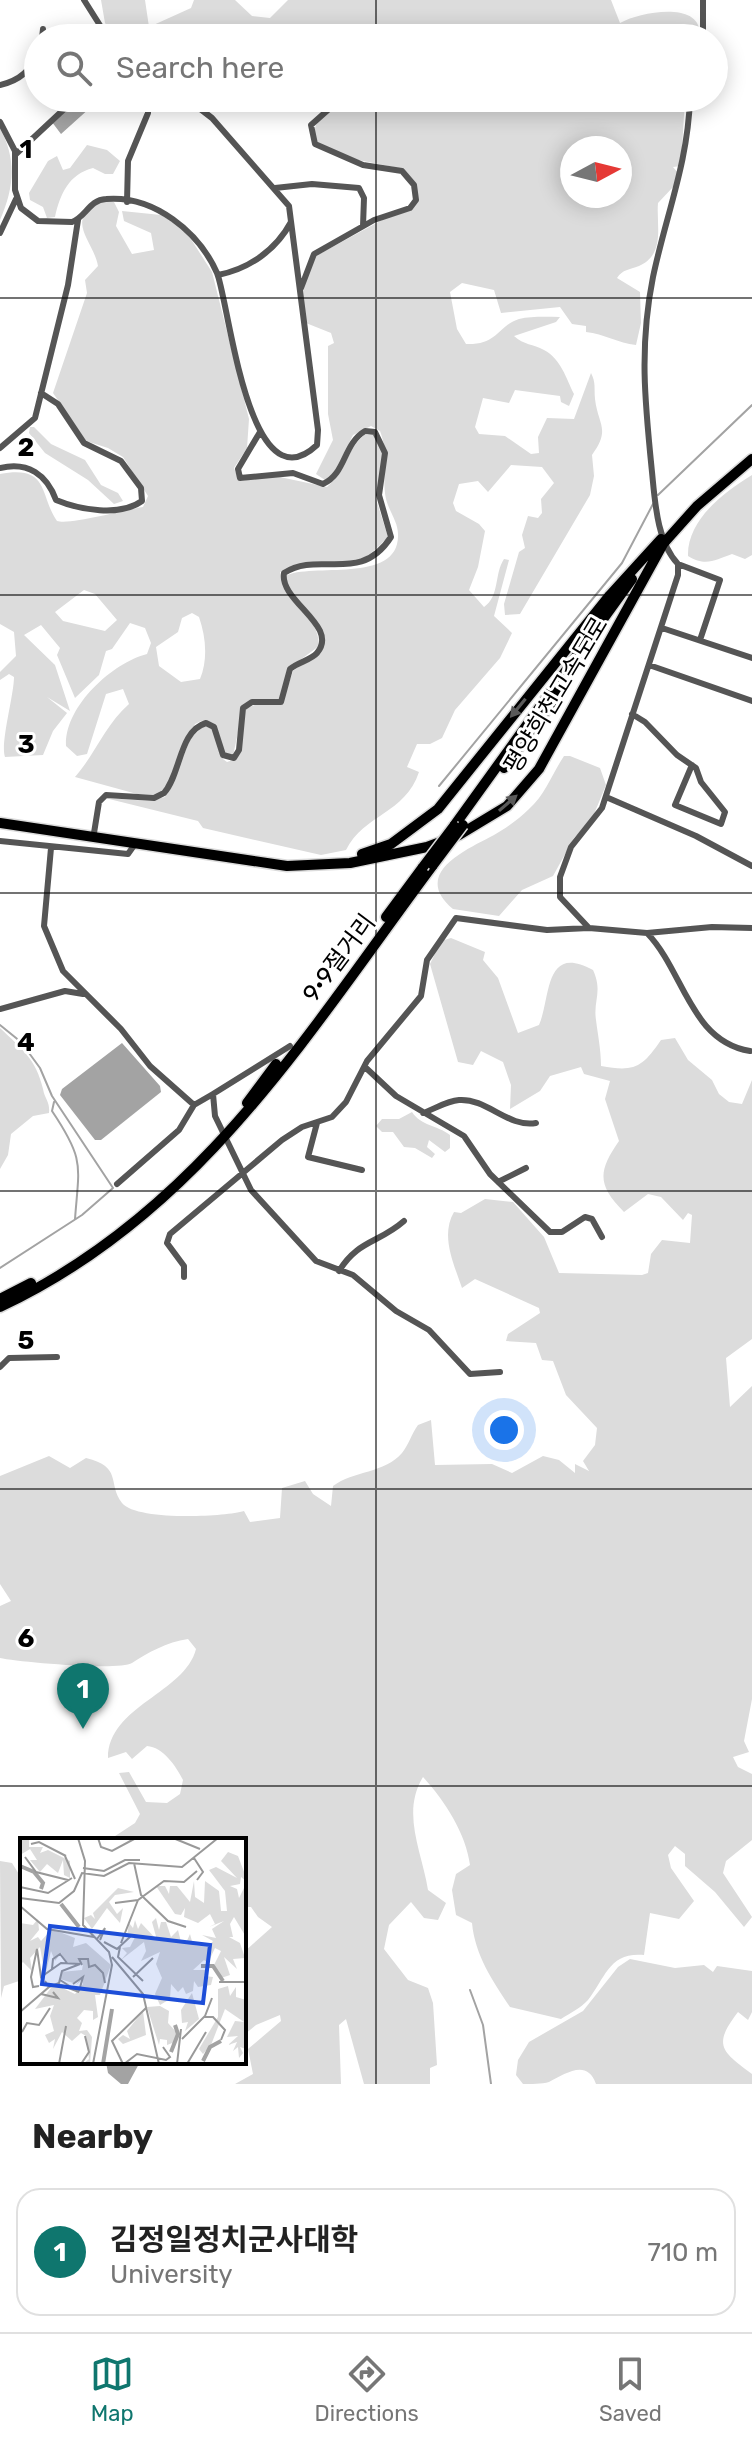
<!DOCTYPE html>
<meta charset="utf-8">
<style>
:root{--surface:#fff;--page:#f2f2f2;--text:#222;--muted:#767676;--line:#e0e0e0;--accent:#0f766e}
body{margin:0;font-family:Rubik,"Noto Sans KR",sans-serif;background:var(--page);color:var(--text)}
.compass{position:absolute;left:560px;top:136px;width:72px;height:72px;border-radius:50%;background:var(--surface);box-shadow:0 4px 20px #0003;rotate:83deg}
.you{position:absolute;left:504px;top:1430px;width:28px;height:28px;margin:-20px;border:6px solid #fff;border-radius:50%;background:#1a73e8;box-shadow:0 0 0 12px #1a73e833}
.badge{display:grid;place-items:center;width:52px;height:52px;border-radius:50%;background:var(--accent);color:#fff;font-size:26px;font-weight:700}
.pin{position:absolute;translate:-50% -66px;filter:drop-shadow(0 2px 4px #0008)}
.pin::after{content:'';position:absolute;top:42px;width:28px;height:24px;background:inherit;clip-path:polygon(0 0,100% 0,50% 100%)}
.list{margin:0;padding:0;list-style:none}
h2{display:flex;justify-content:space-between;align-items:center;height:104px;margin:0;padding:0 32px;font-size:34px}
h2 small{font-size:26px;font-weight:400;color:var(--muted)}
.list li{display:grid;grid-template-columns:52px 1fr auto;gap:24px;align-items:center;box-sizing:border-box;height:128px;margin:0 16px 16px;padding:0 16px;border:2px solid var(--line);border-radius:24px}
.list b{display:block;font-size:30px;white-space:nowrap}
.list p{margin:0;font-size:26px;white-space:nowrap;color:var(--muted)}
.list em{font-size:26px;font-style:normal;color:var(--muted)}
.icon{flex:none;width:44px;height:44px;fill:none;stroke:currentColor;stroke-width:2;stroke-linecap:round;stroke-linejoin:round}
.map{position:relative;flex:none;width:752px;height:2084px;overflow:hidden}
.search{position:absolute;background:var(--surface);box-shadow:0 4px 20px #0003;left:24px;right:24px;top:24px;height:88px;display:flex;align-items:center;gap:20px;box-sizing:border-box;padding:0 28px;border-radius:44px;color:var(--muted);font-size:30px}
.sheet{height:248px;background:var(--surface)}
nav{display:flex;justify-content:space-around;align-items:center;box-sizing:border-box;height:112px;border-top:2px solid var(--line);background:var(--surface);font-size:22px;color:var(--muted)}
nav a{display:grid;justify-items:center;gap:4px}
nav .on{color:var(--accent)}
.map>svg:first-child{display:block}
.green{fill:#dcdcdc;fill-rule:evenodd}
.water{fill:#a3a3a3}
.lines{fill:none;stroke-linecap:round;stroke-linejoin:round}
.stream{stroke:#a3a3a3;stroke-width:2}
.highway-casing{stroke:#dbdbdb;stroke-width:13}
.street{stroke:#555;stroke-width:6}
.highway{stroke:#000;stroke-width:10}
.highway-bridge-casing{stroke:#dbdbdb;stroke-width:13;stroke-linecap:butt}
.highway-bridge{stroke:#000;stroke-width:10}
.oneway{fill:#595959}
.grid{fill:none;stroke:#000;stroke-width:2;stroke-opacity:0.55}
.labels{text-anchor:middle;stroke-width:6;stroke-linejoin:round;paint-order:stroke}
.street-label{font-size:24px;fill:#000;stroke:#fff}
.inset-river{fill:none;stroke:#a3a3a3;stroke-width:4}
.inset-road{fill:none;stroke:#999;stroke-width:2}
.view{fill:#1d4ed8;fill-opacity:0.15;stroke:#1d4ed8;stroke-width:4}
.inset-edge{fill:none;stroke:#000;stroke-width:4}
.grid-label{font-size:26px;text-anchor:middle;font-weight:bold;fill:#000;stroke:#fff;stroke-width:6;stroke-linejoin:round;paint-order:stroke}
</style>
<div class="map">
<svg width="752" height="2084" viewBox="0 0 752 2084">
<rect width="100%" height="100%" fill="#fff"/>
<path class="green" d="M 101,0 L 145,0 L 149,27 L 191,8 L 194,0 L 235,0 L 252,16 L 270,18 L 288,0 L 611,0 L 620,23 C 641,11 706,0 699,38 L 229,38 L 222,26 L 189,38 L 116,38 L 105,23 Z
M 347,98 L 685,98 L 681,166 L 673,167 L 679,174 L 674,186 L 658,203 C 656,225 666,254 639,266 C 629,270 623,269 617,278 L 640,292 L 641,323 L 636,345 C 618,343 604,334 586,332 L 586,326 L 572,324 L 560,307 L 501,313 L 494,290 L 462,283 L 450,292 L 457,329 L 466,344 C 498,345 497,326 519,319 C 532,316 547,317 560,317 L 556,322 L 514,336 C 524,345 533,344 544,350 C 561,359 566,378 574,394 L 569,406 L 561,402 L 560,396 L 515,390 L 509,403 L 483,398 L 475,427 L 479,434 L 505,436 L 531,454 L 539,453 L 538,437 L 547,418 L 574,419 L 591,373 C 596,383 594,387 595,399 C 598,425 611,429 592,455 L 594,476 L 590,495 L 520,614 L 505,615 L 504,604 L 519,552 L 525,548 L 522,535 L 528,516 L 538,518 L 542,513 L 541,499 L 554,483 L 542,467 L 511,465 L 488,492 L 478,481 L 459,484 L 453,503 L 456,511 L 479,524 L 485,531 L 478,567 L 469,590 L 484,607 C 500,596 494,574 504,559 L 509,560 L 494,616 L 512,633 L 500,658 L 455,710 L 442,738 L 430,744 L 417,744 L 407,767 L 419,772 C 405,814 364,814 346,850 L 321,855 L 203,828 L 198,821 L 105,798 L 150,801 L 165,797 L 191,738 L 205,725 L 214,730 L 223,759 L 227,762 L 236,759 L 245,709 L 260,703 L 282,704 L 293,671 C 309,658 321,659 323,636 L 288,591 L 285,576 C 311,562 400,585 398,534 C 398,522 389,511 386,499 C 381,475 390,457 380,431 L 371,426 L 353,435 L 332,477 L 325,480 L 316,474 L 333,440 L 328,414 L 328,346 L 334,343 L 331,333 L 306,323 L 302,292 L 314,257 L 417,201 L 415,182 L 404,169 L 358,160 L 317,144 C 307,121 330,109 347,98 ZM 572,148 L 620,148 L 620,196 L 572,196 Z
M 0,128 C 17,160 14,188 0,220 Z
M 87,145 L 107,150 L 120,161 L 113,174 L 105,174 L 93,168 C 69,174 60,194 55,217 L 47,218 L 43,207 L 30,200 L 29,193 L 48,161 L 57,156 L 63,170 L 70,168 Z
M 104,201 L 114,202 L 119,212 L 116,226 L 132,254 L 154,250 L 151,233 L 124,221 L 122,211 L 161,215 L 176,224 L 187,233 L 212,272 L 249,419 L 247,448 L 234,468 L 239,481 L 275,476 L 327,487 C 345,472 347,450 364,435 L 375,435 L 383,455 L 376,499 L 388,537 C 378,547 366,560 351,564 C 327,571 304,559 280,572 C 283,603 319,613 319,646 L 288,669 L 280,699 L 244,704 L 233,756 L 224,752 L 213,723 L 201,721 L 195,724 L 168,784 L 159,795 L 137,794 L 75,777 C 96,753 105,725 129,704 L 123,689 L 106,694 L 87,754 L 77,756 L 66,746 C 64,707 112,663 147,654 L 151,643 L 145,628 L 130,623 L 112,649 L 106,651 L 99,675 L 75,698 L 57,655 L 60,648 L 41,625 L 24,635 L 55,665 L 70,711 L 47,697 L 67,713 L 53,731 L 43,755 L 5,757 C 0,744 14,695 14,677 L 9,674 L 0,680 L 0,672 L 16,656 L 14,632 L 0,624 L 0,474 C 50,465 39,495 57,521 C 71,525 123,510 143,507 L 148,496 L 123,457 L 108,448 L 86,441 L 53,393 L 87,293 L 85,280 L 98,266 C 94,241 61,218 104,201 ZM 84,590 L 95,594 L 117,620 L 105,631 L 63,621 L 55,612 ZM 192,613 L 199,617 C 206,637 208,660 200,679 L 181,682 L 159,666 L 156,647 L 178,632 L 182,618 Z
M 30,427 L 34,427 L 51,444 L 85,460 L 101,485 L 118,493 L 123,501 L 114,504 L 88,480 L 45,453 L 29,433 Z
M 752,475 L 752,555 L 745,559 L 732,554 C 715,560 706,567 688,556 C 687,520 724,492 752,475 Z
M 564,756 L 570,756 L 600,768 L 606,785 L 592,819 L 574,838 L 553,876 L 522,890 L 499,916 L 453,909 C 410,873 468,849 494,835 C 505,829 520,818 529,809 C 545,795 552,774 564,756 Z
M 451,938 L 485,952 L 483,960 L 498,978 L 518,1033 L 539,1025 C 551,997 544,943 593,970 C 603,992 593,1000 596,1020 C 598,1036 601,1050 601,1066 C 634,1072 642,1068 661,1040 L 675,1038 L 688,1060 L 712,1080 L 719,1094 L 729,1102 L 742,1104 L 752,1080 L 752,1339 L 726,1358 L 730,1407 L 752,1386 L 752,1699 L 744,1741 L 749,1752 L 733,1757 L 738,1767 L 752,1774 L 752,1840 L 726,1861 L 723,1873 L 752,1917 L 744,1927 L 715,1892 L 685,1866 L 685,1854 L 675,1846 L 668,1855 L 671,1868 L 694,1901 L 679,1919 L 650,1913 L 644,1955 C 609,1952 606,1977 588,2000 C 581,2008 570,2013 561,2019 L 510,2007 C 492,1980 475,1955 472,1923 L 456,1915 L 452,1890 L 456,1874 L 470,1865 C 466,1833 444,1800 423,1777 C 401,1813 422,1852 428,1890 L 446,1903 L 438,1920 L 424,1918 L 411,1902 L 389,1925 L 384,1949 L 408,1980 L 428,1988 L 433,2003 L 437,2065 L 430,2068 L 430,2084 L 364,2084 L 346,2019 L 339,2025 L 341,2084 L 235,2084 L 253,2074 L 248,2049 L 281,2021 L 280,2015 L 256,2025 L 244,2035 L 244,1952 L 272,1927 L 258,1917 L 251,1907 L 244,1907 L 244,1840 L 109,1840 L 135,1823 L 140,1814 L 119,1773 L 129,1772 L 146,1802 L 167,1803 L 180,1794 L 183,1780 C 176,1766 163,1747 147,1746 L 132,1759 L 126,1752 L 108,1758 C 108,1706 185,1693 196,1649 L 188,1639 C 167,1642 147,1653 132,1663 C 119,1671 18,1662 0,1658 L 0,1606 L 11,1601 L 0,1584 L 0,1476 L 49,1456 L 70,1468 L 86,1458 C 123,1467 107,1483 122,1503 C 136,1521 224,1517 244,1511 L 250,1522 L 280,1518 L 282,1488 L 305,1481 L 313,1494 L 331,1506 L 333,1486 C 353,1471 385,1473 402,1453 C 408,1446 412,1433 418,1425 L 431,1420 L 435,1465 L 492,1464 L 512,1473 L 543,1456 L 559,1460 L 575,1473 L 575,1464 L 589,1471 L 583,1461 L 595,1445 L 597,1428 L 566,1395 L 553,1361 L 542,1360 L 536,1343 L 506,1341 L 508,1334 L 540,1313 L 539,1308 L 475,1279 L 462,1288 C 454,1264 440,1236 454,1212 L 461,1213 L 485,1199 L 513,1202 L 544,1237 L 559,1273 L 642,1275 L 648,1273 L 651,1254 L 662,1240 L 690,1243 L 692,1215 L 688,1213 L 683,1220 L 661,1197 L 648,1194 L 624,1212 C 597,1185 598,1171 619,1141 L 605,1099 L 610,1081 L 584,1074 L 581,1067 L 550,1076 L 540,1091 L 510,1109 L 511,1085 L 503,1062 L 481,1051 L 473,1065 L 458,1062 L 430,964 L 441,941 Z
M 0,1028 C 22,1049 36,1059 43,1089 C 45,1100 50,1101 49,1113 L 33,1116 L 11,1134 L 8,1155 L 0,1169 Z
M 412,1112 C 421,1126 437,1125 450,1135 L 450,1148 L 445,1152 L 429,1140 L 427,1147 L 435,1154 L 432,1158 L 415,1148 L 404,1147 L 393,1132 L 382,1132 L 376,1126 L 382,1119 L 399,1119 Z
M 0,1861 L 12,1863 L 22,1879 L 22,1980 L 4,1986 L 1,1998 Z
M 630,1959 L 675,1968 L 704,1965 L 713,1972 L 717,1966 L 752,1971 L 752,2012 L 748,2020 L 738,2012 C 712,2046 722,2051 752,2074 L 752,2084 L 596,2084 C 587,2058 565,2074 549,2082 C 542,2084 531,2084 523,2084 L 516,2075 L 518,2060 L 529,2042 L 583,2011 L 618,1967 Z"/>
<path class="water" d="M 81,98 L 101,98 L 61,134 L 52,122 Z
M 122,1043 L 160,1086 L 161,1092 L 101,1140 L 95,1140 L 60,1095 L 62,1089 Z
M 106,2062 L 140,2062 L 128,2084 L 121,2084 L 108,2073 Z"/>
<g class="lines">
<path class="stream" d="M 658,495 L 752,405
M 439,786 L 622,563 L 653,504
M 0,1025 L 21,1042 L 40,1068 L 52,1096 L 113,1188 L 82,1215 L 0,1268
M 54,1102 L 52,1111 C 85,1160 79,1165 75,1219
M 470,1990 L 483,2025 L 491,2084"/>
<defs>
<path id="highway" d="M 504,768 L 558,694
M 0,823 L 287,866 L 350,863 L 427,847 L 459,835 L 507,806 L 539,769 L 663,544 L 697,506 L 752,459
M 454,826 L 632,579
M 362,854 L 391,844 L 438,809 L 610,595 L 661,539
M 386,917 L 423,867
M 247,1103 L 276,1064
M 0,1299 L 31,1283
M 0,1307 C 199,1214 307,1034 433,865"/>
</defs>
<use href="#highway" class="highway-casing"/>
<path class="street" d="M 84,0 L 108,38
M 703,0 L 703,38
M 42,38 L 43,29
M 0,85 C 18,81 32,70 38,52
M 690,98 C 688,163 666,215 653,277 C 639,347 645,403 652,472 C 655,502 657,542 678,564 L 678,575 L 602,808 L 571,847 L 560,877 L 560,897 L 589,928 L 647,933 C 684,971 690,1041 750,1051
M 332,104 L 344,98
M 198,105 L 261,98
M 0,122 L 15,151 L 15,190 L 21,208 L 38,221 L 72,222 C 86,217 89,200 106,199 C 154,195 199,232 217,273 C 229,301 248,510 317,445 L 318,430 L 289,206 L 212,118 L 186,98
M 16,154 L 76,98
M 275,188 L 312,184 L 359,188 L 364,198 L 363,226
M 127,202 L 128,161 L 148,113 L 148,98
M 0,233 L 16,199
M 218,275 C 249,269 276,250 291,222
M 301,288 L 314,254 L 374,220 L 410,208 L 416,200 L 414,185 L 402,171 L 363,165 L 315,144 L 311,125 L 329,109 L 332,98
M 0,448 L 35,418 L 68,285 L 78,220
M 0,468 C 28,461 47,475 56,500 C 80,510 120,517 142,501 L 141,488 L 121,461 L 84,443 L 58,404 L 41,393
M 678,564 L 720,580 L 700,640
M 662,628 L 752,658
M 649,665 L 752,701
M 632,714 L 645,722 L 677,755 L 696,768 L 701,782 L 725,812 L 721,824 L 675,805 L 692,765
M 606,797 L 696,836 L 752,866
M 94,833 L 99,802 L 106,795 L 154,798 L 164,793 C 181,774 179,731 206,723 L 214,727 L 223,755 L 234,758 L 239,750 L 243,708 L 252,702 L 281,702 L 290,669 C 298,662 311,660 317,653 C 340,626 279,601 284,573 C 319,550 360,585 391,537 L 379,495 L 385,453 L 375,432 L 365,431 C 343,444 346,474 323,484 L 293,473 L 240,478 L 238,469 L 260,432
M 0,841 L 128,854 L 135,844
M 51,848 L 44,926 L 63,971 L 121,1029 L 150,1066 L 194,1105
M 647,933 L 712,927 L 752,928
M 0,1009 L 65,991 L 83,994
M 290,1046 L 213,1094 L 215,1116 L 251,1190 L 316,1261 L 353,1275 L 396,1311 L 429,1330 L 470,1374 L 500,1372
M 365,1067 L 396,1096 L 464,1136 L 490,1174 L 550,1232 L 562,1232 L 585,1217 L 592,1219 L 602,1237
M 423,1113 C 435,1109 446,1101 459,1100 C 487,1098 508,1128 536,1123
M 317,1123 L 308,1157 L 362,1170
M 498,1182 L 526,1168
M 117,1184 L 179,1130 L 194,1105 L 213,1094
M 339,1271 C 358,1240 379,1243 404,1221
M 184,1277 L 184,1266 L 167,1243 L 170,1234 L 282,1140 L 302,1127 L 332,1117 L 346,1102 L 367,1061 L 421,996 L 427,960 L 456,918 L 547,930 L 589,928
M 0,1367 L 9,1358 L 57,1357"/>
<use href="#highway" class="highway"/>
<defs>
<path id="highway-bridge" d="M 433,865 L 463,825
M 423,867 L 454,826"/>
</defs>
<use href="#highway-bridge" class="highway-bridge-casing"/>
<use href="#highway-bridge" class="highway-bridge"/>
</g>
<defs><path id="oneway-solid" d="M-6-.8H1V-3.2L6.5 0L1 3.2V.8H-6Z" transform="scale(2)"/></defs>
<g class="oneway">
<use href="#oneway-solid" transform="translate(518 708) rotate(129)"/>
<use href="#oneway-solid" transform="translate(508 803) rotate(-41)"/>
</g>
<path class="grid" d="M 376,0 L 376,38M 376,98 L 376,2084M 0,298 L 752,298M 0,595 L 752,595M 0,893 L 752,893M 0,1191 L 752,1191M 0,1489 L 752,1489M 0,1786 L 752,1786"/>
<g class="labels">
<g class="street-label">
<text transform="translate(556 695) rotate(-59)" y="8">평양희천고속도로</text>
<text transform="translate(339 958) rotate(-53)" y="8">9·9절거리</text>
</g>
</g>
<g transform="translate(20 1838)">
<rect width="226" height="226" fill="#fff"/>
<path d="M 0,0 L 9,0 L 9,9 L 23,9 L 20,15 L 28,12 L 50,23 L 50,40 L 44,37 L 43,22 L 38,35 L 27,26 L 20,34 L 10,22 L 17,22 L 10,11 L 0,17 ZM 208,14 L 218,18 L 226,39 L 226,43 L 221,39 L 220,46 L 210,48 L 217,51 L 219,60 L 226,46 L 226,99 L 214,79 L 210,86 L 213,99 L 209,99 L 220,105 L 225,120 L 213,121 L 217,131 L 204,119 L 210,137 L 201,140 L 194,127 L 201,113 L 195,110 L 188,125 L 184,122 L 173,132 L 189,132 L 184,138 L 193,139 L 191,147 L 178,149 L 174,143 L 173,153 L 166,156 L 163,149 L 158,154 L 151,146 L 150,161 L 140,167 L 135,156 L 142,140 L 136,126 L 140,114 L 121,123 L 126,113 L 124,104 L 101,122 L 107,115 L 102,110 L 110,109 L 115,99 L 107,98 L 109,85 L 113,90 L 115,82 L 118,91 L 121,85 L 137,102 L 132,84 L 136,80 L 139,92 L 141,84 L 146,84 L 151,99 L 158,92 L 161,104 L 166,105 L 170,96 L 173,107 L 188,109 L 193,103 L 182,97 L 196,100 L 192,91 L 204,83 L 189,89 L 195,86 L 190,76 L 178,85 L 164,79 L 165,70 L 161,77 L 155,76 L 136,48 L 145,48 L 149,56 L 150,48 L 157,48 L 170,64 L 174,43 L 175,59 L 184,65 L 185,43 L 199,53 L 201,73 L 207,73 L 205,53 L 189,32 L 196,29 L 217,40 L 201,23 ZM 98,50 L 114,54 L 95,57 L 89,64 L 97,76 L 103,70 L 100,85 L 87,70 L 72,91 L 64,80 L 71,77 L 75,81 L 73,75 ZM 18,81 L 19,92 L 10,103 L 18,99 L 21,103 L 31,92 L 42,95 L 55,100 L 53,109 L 66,105 L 91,127 L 80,157 L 75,157 L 78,179 L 73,182 L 73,173 L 64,172 L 57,180 L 62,185 L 59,193 L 67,192 L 72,199 L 70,226 L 63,226 L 69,221 L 66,198 L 61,195 L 52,203 L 42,194 L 33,211 L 35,201 L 29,205 L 25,197 L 34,193 L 30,178 L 34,167 L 15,171 L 34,146 L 55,156 L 63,146 L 62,142 L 56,147 L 62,139 L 53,145 L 40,141 L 41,134 L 62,132 L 63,126 L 46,124 L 41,115 L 35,123 L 31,113 L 25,138 L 20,109 L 10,120 L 12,133 L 3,124 L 0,127 L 0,85 L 13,87 ZM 208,148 L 210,158 L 216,149 L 216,159 L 226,162 L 226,211 L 220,209 L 223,215 L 219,220 L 218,209 L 213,213 L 217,204 L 208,207 L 218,198 L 207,199 L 215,183 L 224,184 L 205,171 L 191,207 L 183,216 L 179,211 L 198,179 L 198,151 ZM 172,155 L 179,181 L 165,193 L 168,184 L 162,185 L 161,172 ZM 140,168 L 149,173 L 148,185 L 157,195 L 155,204 L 147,207 L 147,202 L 140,201 L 139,207 L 127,169 ZM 123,173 L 126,197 L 103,206 L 98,201 L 103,197 L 110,201 L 107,193 Z" fill="#dcdcdc"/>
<path class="inset-river" d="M 0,28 L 14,34 L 23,45 L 21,51M 41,66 L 59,89M 181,128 L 193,128 L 203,143M 151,214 L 158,196 L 155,187M 183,223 L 190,209 L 201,203M 83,226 L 92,171"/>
<path class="inset-road" d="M 58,0 L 65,23 L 63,87 L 89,114 L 92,127 L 73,226M 78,0 L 81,9 L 92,13 L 116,0M 153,0 L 180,11M 11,6 L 19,4 L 46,18M 45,18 L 55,41M 5,19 L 16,34 L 48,42M 174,20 L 183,34 L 177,42M 114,25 L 121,57 L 148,83 L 166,89M 63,30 L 84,33 L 105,22 L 120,22M 0,49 L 28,55 L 52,40M 0,60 L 39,65 L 54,53 L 62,35 L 84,38 L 109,25 L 162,29 L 198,0M 95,65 L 118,62 L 144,43 L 164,44 L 177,33M 0,68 L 27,91 L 74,99M 77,101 L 85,90 L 80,102M 84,104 L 97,111 L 111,98M 101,105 L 118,62M 100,109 L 98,119 L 123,143M 92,119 L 123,156 L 139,226M 62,127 L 59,121 L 68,121 L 69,129 L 75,127 L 83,135 L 85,145M 32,131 L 33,121 L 40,116 L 47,125M 113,139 L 133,120M 199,144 L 226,144M 38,146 L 59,154 L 40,142M 53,146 L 63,139 L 59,153M 19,148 L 13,149 L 11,139 L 17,111 L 21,139 L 41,125 L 60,126 L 42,133 L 39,145 L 29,149M 21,156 L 38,160 L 33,154M 0,174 L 29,149 L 25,143M 184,179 L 193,179 L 205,192 L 201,202M 2,194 L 7,185 L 19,187 L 30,170M 162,201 L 185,178 L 192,160M 39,226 L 46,188M 61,226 L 69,214 L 65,198M 103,226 L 92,203 L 126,170M 104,226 L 117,216 L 146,222 L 150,219 L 143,209M 157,226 L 161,191M 167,226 L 186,194"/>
<path class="view" d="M 30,88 L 190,107 L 183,165 L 22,146 Z"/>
<rect width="226" height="226" class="inset-edge"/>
</g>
<g class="grid-label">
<text x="26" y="158">1</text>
<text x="26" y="456">2</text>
<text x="26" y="753">3</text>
<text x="26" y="1051">4</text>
<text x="26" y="1349">5</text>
<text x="26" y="1647">6</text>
</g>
</svg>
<svg class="compass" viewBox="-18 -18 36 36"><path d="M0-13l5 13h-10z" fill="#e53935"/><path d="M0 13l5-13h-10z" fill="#767676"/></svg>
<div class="you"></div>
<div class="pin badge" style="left:83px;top:1729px">1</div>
<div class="search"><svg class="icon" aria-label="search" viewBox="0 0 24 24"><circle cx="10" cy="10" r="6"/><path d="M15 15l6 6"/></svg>Search here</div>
</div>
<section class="sheet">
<h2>Nearby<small></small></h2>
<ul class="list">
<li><span class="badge">1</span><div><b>김정일정치군사대학</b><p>University</p></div><em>710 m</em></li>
</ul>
</section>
<nav>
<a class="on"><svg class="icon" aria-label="map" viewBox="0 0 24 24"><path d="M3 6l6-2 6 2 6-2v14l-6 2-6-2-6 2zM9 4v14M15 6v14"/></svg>Map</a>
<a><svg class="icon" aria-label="directions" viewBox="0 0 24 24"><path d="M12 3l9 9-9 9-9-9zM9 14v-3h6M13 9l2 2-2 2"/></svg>Directions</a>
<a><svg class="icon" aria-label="saved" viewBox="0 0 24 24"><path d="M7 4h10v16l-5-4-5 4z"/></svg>Saved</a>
</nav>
